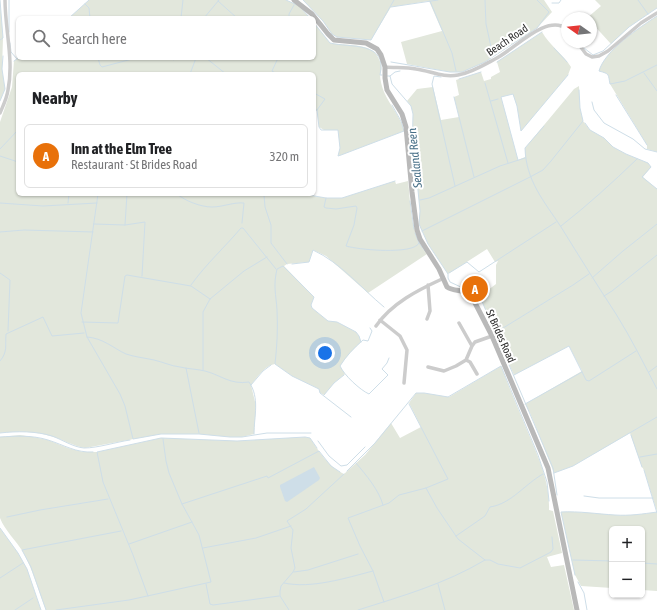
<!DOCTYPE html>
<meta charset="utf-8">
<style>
:root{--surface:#fff;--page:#f6f6f6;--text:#202124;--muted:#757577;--line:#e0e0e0;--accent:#cf4853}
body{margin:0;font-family:"Asap Condensed",sans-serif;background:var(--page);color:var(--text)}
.controls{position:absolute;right:12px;bottom:12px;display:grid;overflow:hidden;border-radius:6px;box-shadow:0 1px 3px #0004}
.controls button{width:36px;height:36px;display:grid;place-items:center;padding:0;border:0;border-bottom:1px solid var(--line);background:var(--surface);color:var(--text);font:20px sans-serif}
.compass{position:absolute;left:561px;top:12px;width:36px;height:36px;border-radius:50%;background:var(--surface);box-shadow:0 1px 3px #0004;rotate:285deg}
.you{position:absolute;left:325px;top:353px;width:14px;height:14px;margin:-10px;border:3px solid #fff;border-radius:50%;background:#1a73e8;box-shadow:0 0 0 6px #1a73e833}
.badge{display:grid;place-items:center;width:26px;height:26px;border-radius:50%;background:var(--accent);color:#fff;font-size:13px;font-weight:700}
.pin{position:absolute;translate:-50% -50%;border:2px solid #fff;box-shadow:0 1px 4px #0006}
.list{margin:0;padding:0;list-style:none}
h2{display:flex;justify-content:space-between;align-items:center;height:52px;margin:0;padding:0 16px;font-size:17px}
h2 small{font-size:13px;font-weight:400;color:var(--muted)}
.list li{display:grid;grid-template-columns:26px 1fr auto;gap:12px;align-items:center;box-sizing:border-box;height:64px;margin:0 8px 8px;padding:0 8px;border:1px solid var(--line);border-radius:6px}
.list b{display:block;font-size:15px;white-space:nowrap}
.list p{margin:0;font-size:13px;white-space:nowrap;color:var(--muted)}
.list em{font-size:13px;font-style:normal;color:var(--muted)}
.icon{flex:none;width:22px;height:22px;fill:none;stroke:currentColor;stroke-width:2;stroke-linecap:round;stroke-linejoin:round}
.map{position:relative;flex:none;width:657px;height:610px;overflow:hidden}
.search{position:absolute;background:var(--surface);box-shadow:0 1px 3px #0004;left:16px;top:16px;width:300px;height:44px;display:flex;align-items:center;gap:10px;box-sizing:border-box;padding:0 14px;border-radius:6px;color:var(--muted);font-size:15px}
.panel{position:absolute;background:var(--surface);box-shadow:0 1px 3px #0004;left:16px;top:72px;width:300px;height:124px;border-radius:6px}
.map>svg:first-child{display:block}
.green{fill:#e2e7dc}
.water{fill:#cedee8}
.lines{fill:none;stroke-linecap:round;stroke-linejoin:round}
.stream{stroke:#cedee8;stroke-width:1}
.minor{stroke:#ccc;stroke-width:3.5}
.secondary{stroke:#b9b9b9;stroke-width:5}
.labels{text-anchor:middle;stroke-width:4;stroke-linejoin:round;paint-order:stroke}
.street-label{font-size:11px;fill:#2f2f2f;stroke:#fff}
.water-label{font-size:12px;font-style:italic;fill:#476f87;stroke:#fff}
</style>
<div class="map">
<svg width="657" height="610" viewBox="0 0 657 610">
<rect width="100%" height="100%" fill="#fff"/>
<path class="green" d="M 0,0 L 3,38 L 2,69 L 5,89 L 0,101 Z
M 89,0 L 286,0 L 299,6 L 310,18 L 69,18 Z
M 303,0 L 544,0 L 552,12 L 537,28 L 520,39 L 485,62 L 462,72 L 450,72 L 407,64 L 401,42 L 442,31 L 429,1 L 391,7 L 371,40 L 337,37 L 332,34 L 323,21 Z
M 595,0 L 657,0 L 657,8 L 629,27 L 611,44 L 591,22 L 591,18 L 587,18 L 601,6 Z
M 657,16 L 657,152 L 647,149 L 647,145 L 610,84 C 608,74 610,74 599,71 C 605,50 639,28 657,16 Z
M 314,23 L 330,43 C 348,47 376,40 381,65 C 382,69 381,71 380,74 C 380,80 382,87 384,92 C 390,106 400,115 404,131 L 341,155 L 338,156 L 340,148 L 338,130 L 324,130 L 319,127 L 317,110 L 314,111 L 314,74 L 18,74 L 18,194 L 303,194 L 326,198 L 342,198 L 395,181 L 396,184 L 408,181 C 411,206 410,234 427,254 L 368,293 L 326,256 L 313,250 L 309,262 L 287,264 L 284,266 L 314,297 L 311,305 L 312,308 L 328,321 L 337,322 L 356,332 L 359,336 L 361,342 C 353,349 346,357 340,366 L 345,374 L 334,383 L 324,395 L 320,393 L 319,389 L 292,376 L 275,364 C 265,365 257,378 251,385 L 256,406 L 254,434 L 242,437 L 230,437 L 199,434 L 161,434 L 85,448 C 73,446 62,439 50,436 C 34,431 17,431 0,433 L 0,122 L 12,87 L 14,61 L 18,58 L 314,58 Z
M 542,32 C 550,46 563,54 571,67 L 568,75 L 521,131 L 517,106 L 513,94 L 501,97 L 518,160 L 525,157 L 525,148 L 574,89 L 579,86 L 580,108 L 583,121 L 590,130 L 604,138 L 613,147 L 626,154 L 648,163 L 651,167 L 643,177 L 657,189 L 657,591 L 642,590 L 642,529 L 612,529 L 612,588 L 581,586 L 575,575 L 561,512 C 579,511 597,514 615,515 C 629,516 643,514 657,512 L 644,470 L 642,467 L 630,433 L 573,466 L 554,473 L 530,413 L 525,404 L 582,371 L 569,346 L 514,375 L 495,334 L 480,296 L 496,284 L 496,265 L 498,261 L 495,262 L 487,249 L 448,274 L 428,244 L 419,224 L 420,211 L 418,190 L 414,176 L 412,155 L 413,114 L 411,106 L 407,101 L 417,89 L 433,87 L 441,120 L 459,117 L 454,97 L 459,95 L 456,80 L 481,72 L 484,81 L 491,79 L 491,77 L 500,72 L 497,62 Z
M 501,366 C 510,390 520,413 530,437 C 540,461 550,484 549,510 L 553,511 L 562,553 L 547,557 L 551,567 L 564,565 L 574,610 L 46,610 C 38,590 33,570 23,552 C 16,540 5,531 0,518 L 0,437 L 20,435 L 33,437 L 48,440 L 68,448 L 83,452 L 97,452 L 161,438 L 237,441 L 305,437 L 310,438 C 319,451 328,467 344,474 L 365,455 L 391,423 L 400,438 L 421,427 L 409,403 L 416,393 L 424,393 L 449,397 Z
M 0,528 L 18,553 L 27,569 L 41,610 L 0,610 Z"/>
<path class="water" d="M 314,467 L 320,478 L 319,480 L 287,502 L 285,501 L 280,487 L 280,485 Z"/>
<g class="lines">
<path class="stream" d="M 9,0 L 9,32
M 286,0 L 297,5
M 303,0 L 323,21 L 332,34 L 337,37 L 371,40 L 394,0
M 485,0 L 486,24 L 493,56
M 638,0 L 648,14
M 218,1 L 237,18
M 430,1 L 452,53 L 456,71
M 552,3 L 559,3 L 561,0
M 85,4 L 89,8 L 90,18
M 391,7 L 438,0
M 301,8 L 310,18
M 657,16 C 639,28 605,50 599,71 C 610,74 608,74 610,84 L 625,81 L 657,65
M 69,18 L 89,0
M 181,18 L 183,0
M 204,18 L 219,0
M 289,18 L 289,14 L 294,5
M 314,23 L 330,43 C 350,48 388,41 380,75 L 382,75
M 0,40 L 3,38 L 0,0
M 10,43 L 11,52 L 17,59
M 554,48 L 567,62
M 584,48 L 593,55 L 603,51 L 629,27 L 657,8
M 98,58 L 100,65 L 102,67 L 136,58
M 169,58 L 174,60 L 175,58
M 206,58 L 226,74
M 14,61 L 18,58
M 391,62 L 450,72 L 462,72 L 485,62 L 537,28 L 549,12 L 537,0
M 497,62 L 542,32
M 644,73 L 657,91
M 190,74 L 196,58
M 277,74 L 272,71 L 278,58
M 387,76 L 390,76 L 392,84 L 411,106 L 413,114 L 412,155 L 414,176 L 418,190 L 420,211 L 419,224 L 428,244 L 448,274 L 448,278 L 450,282 L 463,288
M 390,76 L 395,72 L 400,71
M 441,77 L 434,76 L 432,84 L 455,186
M 459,79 L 481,72
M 485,83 L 508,163
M 314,93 L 325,99 L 317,110 L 314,111
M 616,95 L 647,145
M 454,97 L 474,177
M 0,101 L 5,89 L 2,69 L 3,56
M 491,101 L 498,99
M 592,102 L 594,110 L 604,123 L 633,139 L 645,149 L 657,152
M 317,110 L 319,127 L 321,130 L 338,130 L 340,148 L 338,156 L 341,155 L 404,131 L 401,121 L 392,105
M 585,123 L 590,130 L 604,138 L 613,147 L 626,154 L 648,163 L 651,167 L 642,177 L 657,189
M 544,126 L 525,148 C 526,181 544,201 561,227 C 579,256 597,285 616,314 C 631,338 644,364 657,389
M 0,149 L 18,130
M 0,156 L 18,162
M 518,160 L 501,97 L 513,94 L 517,106 L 521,131 L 568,75
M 98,194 L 81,313 L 87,337 L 120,394 L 125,406 L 133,439 L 161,434 L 199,434 L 230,437 L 242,437 L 267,433 L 311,433
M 177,194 C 185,201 201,207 212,207 C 223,207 233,202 244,203 L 242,223
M 267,194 L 264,195 L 265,207 L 271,225 L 271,243 L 287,264
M 303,194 L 326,198 L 342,198 L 395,181
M 326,198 L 324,207 L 326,208 L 336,209 L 356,206 L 357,208 L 354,225 L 346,246 C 360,250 401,253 414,247 C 416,246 418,245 419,243
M 420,200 L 429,198 L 500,166 L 525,158
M 410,201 L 414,229
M 0,203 L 43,206 L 97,203
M 68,203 L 69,194
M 94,224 L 125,225 L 145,222 L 142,276
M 125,225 L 127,194
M 561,226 C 588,205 612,183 637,159
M 422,231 L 530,177 L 543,170 L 551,161 L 583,121 L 580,108 L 579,90
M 0,232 L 24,230 L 93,232
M 415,233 L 419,243 L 425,251
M 292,264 L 309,262 L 313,250 C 341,263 361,288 384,307
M 0,273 L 10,280 L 8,331
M 449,273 L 467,262 L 479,272 L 556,222
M 592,278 L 623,251 L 657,224
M 191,285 C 206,264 225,247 241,228 L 243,228 L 276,269
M 478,292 L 553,468 L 557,495
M 604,296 L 612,291 L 657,255
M 82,322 L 118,323 L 125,276 L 127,275 L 191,286 L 210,299
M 370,328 L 372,331 L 368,341 L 363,340 C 354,348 346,356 340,366 C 344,375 360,390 369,394 L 388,375 L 382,369 L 387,363 L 389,358
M 495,333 L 573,285 L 589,274
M 87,337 C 103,338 113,348 126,354 C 135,357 145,358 154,360 C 163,362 171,366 180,367 C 188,369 197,369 205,371 C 221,375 230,385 249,382 C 260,398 254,416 254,434
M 0,361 C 8,352 5,345 6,334 L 43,317 L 52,336 L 84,333
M 186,368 L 199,433
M 203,370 L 203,312 L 210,299 L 244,271 L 267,257
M 649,372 L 657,366
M 514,375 L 569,346 L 586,380 L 589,381 L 636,351
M 251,385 L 263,371 L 271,365
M 324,395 L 334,383 L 344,375
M 525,404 L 582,372
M 351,417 L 320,393 L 319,389 L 292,376 L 275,364 C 277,346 278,329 277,310 C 276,294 273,286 277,269 L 283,266 L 314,297 L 311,305 L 312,308 L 328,321 L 337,322 L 356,332 L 359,336 L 361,342
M 0,433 C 17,431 36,431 52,436 C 63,440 73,447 84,448 C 98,448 116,442 130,440
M 631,435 L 642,467
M 0,437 C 16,436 32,435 48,440 C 64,445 76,453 93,452
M 318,441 L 329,456 L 341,466 L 347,465 L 365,447
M 640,457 L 657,454
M 356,463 C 366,475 379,490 383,505
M 644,470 L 657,513
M 347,471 L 375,443 L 416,393 L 424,393 L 448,397 L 501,366 L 538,455 L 547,482 L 549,501
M 554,473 L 573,466 L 657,417
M 426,488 L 437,508 L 458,539 L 485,560
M 584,496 L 599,498 L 653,498
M 182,504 L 267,476 L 268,478 L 319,451 L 331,466 L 340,472
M 7,517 L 40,510 L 108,499
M 0,528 L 18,553 L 27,569 L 41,610
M 456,536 L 485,516 L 490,507 C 511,504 525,484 543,474
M 129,544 L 192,522
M 203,548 L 256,538 L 291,526
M 573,560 L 612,561
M 642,563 L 657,564
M 294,572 L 308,570 L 358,554
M 575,575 L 561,512 C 579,511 597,514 615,515 C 629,516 643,514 657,512
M 0,578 L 23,563
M 578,582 L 584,593 L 587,610
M 284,583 C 311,589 346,578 373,571
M 206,584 L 210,604 L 213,605 L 279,596
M 438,584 L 445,610
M 148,596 L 133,555 L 103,482 L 97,452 L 161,438 L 237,441 L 305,437 L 310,438 L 317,448
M 384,602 L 373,571 L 360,546 L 348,518 L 389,503 L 399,495 L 426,488 L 448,479 L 409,404
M 15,610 L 33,598
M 46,610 L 31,567 L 22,550 L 121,531
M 56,610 L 129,600 L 211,582 L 199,535 L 182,504 L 169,473 L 166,461 L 163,439
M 289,610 L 280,596 L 280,591 L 281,586 L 293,572 L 295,568 L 291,548 L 293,530 L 287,521 L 306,509 L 344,474
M 358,610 C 402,596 445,584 485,560 L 490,560 L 498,564 L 520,568 L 551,552 L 553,549 L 552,537"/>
<path class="minor" d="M 577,42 L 586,54 L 592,57 L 599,56 L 608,51 L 641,23 L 657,13
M 385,67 C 395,68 406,67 416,69 C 431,71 443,78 458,75 C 471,73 484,65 495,59 C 514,50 546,13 567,29
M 0,113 C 3,106 7,98 8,90 C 14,61 5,29 5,0
M 427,319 L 430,311 L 428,285
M 380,320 L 400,336 L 407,350 L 404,383
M 459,323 L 472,346
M 376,326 C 392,303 418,290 442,279
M 466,360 L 470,362 L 477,374
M 428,367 L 444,371 L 456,366 L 466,360 L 472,346 L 475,342 L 492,336"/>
<path class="secondary" d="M 294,0 L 312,14 L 328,34 L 334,40 L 366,43 L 377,49 L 381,55 L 385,67 L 385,78 L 387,90 L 402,114 L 406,127 L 412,192 L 417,230 L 420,239 L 439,269 L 447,287 C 454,292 464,289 471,295 L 492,336 L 548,468 L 577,610"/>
</g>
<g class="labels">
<g class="street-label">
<text transform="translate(507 40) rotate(-34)" y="4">Beach Road</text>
<text transform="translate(501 336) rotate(66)" y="4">St Brides Road</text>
</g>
<g class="water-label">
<text transform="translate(415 158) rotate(-96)" y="4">Sealand Reen</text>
</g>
</g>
</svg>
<div class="controls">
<button>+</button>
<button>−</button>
</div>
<svg class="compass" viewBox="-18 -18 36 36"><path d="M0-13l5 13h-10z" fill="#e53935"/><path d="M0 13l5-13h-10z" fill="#757577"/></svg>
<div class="you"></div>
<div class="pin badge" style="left:475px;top:289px;background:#e8710a">A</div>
<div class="search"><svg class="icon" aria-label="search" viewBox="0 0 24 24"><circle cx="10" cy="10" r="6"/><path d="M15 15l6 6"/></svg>Search here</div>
<section class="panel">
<h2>Nearby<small></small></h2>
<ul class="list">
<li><span class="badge" style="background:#e8710a">A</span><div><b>Inn at the Elm Tree</b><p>Restaurant · St Brides Road</p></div><em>320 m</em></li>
</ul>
</section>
</div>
